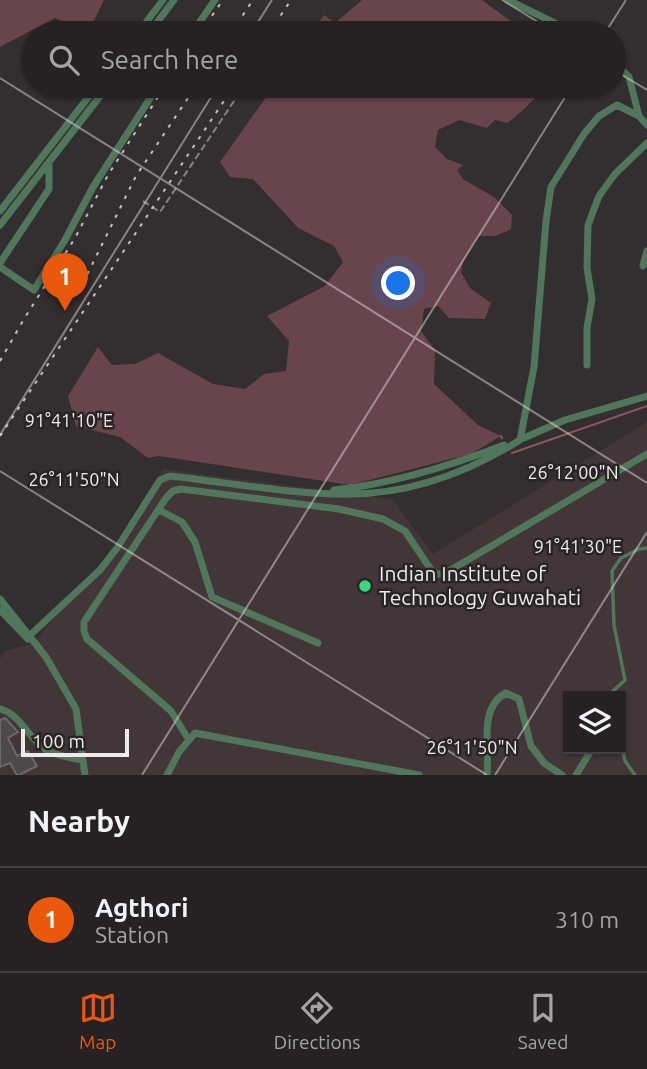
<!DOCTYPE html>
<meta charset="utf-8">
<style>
:root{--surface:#262223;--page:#2e2a2b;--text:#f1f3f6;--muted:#a4a4a6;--line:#423f41;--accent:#ea580c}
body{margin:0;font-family:Ubuntu,sans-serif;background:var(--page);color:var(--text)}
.controls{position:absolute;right:21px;bottom:21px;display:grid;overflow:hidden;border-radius:0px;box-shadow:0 2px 5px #0004}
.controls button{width:63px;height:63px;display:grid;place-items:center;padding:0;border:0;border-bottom:2px solid var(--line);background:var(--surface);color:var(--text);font:35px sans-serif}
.scale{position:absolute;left:21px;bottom:18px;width:108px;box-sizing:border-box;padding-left:7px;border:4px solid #eeebeb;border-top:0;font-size:19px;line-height:24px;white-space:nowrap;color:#eeebeb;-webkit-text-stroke:5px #292425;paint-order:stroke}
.you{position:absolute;left:399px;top:284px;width:24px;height:24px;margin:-18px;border:5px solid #fff;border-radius:50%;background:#1a73e8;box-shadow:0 0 0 10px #1a73e833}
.badge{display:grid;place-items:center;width:46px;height:46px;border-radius:50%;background:var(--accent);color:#fff;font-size:23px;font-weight:700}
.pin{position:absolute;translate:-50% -58px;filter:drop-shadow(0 2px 4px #0008)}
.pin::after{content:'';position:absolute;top:37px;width:24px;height:21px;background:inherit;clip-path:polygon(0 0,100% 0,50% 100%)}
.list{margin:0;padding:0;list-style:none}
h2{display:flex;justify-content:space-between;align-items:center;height:91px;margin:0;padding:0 28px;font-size:30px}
h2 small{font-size:23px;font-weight:400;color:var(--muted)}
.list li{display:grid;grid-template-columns:46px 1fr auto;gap:21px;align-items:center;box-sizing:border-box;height:105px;padding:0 28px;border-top:2px solid var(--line)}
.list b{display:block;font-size:26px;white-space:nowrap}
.list p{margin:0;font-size:23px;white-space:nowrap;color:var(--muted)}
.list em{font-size:23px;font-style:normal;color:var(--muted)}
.icon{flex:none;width:38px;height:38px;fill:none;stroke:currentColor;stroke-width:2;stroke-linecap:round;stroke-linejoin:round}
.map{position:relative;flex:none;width:647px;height:775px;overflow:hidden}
.search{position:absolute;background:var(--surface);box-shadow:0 2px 5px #0004;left:21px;right:21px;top:21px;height:77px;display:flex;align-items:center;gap:18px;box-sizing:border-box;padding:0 24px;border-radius:38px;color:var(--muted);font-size:26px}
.sheet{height:196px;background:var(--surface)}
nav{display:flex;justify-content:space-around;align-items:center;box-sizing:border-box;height:98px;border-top:2px solid var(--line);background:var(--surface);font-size:19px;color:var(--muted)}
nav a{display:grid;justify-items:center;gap:4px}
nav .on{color:var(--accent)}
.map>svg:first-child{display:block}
.built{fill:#423639;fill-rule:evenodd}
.green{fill:#68444d}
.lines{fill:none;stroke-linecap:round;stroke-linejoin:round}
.stream{stroke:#8c5562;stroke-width:2}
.building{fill:#4d4849;stroke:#6d6768;stroke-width:2}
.path{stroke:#868283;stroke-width:2;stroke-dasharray:7 3.5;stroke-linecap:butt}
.lane{stroke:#50775c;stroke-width:3.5}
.street{stroke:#50775c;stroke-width:7}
.rail{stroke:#c4c0c1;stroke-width:2;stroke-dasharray:3.5 7;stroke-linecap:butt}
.ticks{fill:none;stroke:#eeebeb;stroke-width:2;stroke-opacity:0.45}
.poi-dot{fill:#36d880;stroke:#292425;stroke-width:2.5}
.labels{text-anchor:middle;stroke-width:5;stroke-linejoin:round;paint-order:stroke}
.poi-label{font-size:21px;fill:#eeebeb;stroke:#292425;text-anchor:start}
.ticks-label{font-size:18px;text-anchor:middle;fill:#eeebeb;stroke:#292425;stroke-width:5;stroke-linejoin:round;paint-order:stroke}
</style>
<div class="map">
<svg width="647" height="775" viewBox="0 0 647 775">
<rect width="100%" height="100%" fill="#332e2f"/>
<path class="built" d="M 647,422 L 647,775 L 0,775 L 0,659 L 5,651 L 34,643 L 54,617 L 111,554 L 163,469 L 392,499 L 433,554 ZM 568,696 L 621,696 L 621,749 L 568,749 Z"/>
<path class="green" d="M 0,0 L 104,0 L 88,33 L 55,18 L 0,47 Z
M 362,0 L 482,0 L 527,33 L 311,33 L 324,15 L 335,23 Z
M 274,86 L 548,86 C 533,98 523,113 507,123 L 495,120 L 487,128 L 459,120 L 438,130 L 435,147 L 447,159 L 463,165 L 457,170 L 463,179 L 494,197 L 512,215 L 511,229 L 496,236 L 478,236 L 463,262 L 461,272 L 470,288 L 491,303 L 485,319 L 449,318 L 438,306 L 424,309 L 421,331 L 435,350 L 434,384 L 478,425 L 501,436 L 471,454 L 350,485 L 159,456 L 148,458 L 120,437 L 76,426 L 68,396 L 98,347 L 112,365 L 135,364 L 158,353 L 213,384 L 245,389 L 264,374 L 286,371 L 289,341 L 267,316 L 325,286 L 343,262 L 334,246 L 298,228 L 253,179 L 230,177 L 220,162 Z"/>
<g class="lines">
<path class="stream" d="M 501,436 L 502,438
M 512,453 L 647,406"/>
</g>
<path class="building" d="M 5,718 L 18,732 L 8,738 L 17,756 L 28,751 L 37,766 L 19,775 L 17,775 L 10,763 L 0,767 L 0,720 Z"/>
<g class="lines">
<path class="path" d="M 143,201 L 160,212 L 244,86"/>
<path class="lane" d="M 613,696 L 612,692 L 625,680 L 614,625 L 612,571 L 621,558 L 639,549 L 647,548
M 621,744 L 625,761 L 635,775"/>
<path class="street" d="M 508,0 L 575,33
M 138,33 L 163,0
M 149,33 L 174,0
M 192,33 L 215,0
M 614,62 L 629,77 L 639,116
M 0,211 L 97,86
M 0,225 L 108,86
M 0,263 L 49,189 L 49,164
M 643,266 L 647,251
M 0,267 L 34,290 L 65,240 L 93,187 L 158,86
M 587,365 L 587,328 L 592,299 L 587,268 L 588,225 L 599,196 L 615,174 L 647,143
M 519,440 L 565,420 L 647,396
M 334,490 C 391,484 450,466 504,445
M 159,510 L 182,522 L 195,542 L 212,597 L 318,643
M 0,599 L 46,657 L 76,709 L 85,775
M 0,610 L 28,639
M 27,638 L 100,570 L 117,548 L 160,480 L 170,476 C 225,482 289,494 345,494 C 408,495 467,473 520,440 L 534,367 L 546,221 L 551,187 L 584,134 L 599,116 L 617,105 L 639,116 L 647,125
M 0,709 C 20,714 29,739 45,749 C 56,756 71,758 83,760
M 189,740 L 171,711 L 87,639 L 84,631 L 84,622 L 166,498 L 173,491 L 181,489 L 339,509 L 383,519 L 405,531 L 434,574 L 444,574 L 647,454
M 167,775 L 179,752 L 195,733 L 419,775
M 487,775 C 490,749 478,707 506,693 L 519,699 L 531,746 L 544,763 L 562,775
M 576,775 L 592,749"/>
<path class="rail" d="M 200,33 L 223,0
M 231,33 L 253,0
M 269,33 L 291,0
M 78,293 L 136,176 L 196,86
M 0,361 L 24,319 L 75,238 L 108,175 L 165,86
M 0,436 L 234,86"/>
</g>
<path class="ticks" d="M 502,0 L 556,33M 251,33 L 272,0M 605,33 L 626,0M 614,70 L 647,90M 0,78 L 647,483M 0,435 L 218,86M 0,471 L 487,775M 142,775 L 572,86M 495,775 L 647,532"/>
<circle class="poi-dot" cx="365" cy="586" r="7"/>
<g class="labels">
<g class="poi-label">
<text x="379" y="581">Indian Institute of<tspan x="379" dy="24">Technology Guwahati</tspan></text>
</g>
</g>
<g class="ticks-label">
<text x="69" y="427">91°41'10"E</text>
<text x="573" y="479">26°12'00"N</text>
<text x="74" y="486">26°11'50"N</text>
<text x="578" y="553">91°41'30"E</text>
<text x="472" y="754">26°11'50"N</text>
</g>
</svg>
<div class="controls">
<button><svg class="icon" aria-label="layers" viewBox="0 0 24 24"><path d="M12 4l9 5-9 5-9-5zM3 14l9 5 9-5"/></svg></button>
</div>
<div class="scale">100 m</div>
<div class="you"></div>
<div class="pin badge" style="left:65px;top:311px">1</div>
<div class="search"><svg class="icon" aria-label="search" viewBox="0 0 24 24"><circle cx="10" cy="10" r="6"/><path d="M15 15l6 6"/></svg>Search here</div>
</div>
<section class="sheet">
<h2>Nearby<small></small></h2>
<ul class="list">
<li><span class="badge">1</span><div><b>Agthori</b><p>Station</p></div><em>310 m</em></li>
</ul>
</section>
<nav>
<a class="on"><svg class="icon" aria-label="map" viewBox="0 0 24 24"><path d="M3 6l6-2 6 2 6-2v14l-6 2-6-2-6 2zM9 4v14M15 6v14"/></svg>Map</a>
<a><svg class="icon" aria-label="directions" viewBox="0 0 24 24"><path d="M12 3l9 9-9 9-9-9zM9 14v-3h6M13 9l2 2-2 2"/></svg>Directions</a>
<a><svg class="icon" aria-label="saved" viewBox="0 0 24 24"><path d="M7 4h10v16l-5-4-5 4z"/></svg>Saved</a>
</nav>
